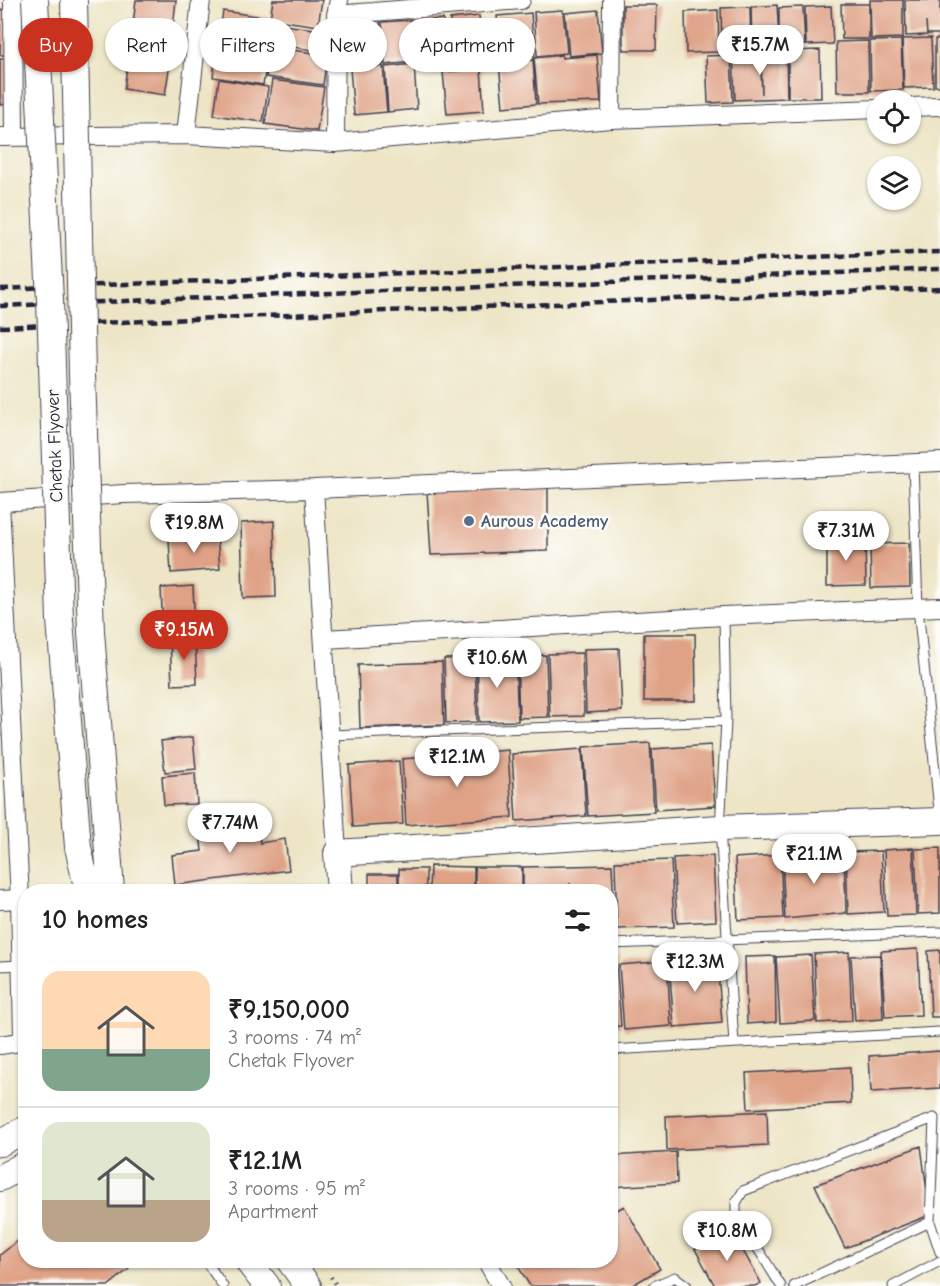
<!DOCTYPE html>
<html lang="en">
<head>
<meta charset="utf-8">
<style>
  :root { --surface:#fff; --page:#f6f6f6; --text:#202124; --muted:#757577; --line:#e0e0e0; --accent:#c8321e }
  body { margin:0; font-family:"Comic Neue",sans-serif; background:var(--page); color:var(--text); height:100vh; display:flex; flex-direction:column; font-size:22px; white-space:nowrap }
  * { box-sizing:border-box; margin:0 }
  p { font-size:20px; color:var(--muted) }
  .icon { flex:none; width:33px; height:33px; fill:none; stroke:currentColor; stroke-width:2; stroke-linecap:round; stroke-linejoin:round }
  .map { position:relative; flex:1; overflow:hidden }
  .details { position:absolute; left:18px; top:884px; width:600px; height:384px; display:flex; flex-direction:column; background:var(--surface); border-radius:24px; box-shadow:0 2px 4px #0004 }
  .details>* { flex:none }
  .banner { position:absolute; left:18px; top:18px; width:600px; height:54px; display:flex; gap:12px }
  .controls { position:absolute; left:867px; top:90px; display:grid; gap:12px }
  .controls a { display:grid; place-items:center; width:54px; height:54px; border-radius:50%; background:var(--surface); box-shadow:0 2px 4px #0004; font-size:30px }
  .price { position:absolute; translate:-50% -51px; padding:0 14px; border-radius:21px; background:#fff; color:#222; font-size:20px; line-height:39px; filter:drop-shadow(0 2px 3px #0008) }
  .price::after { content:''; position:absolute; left:50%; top:36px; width:18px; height:14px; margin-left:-9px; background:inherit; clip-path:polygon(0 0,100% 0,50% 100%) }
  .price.active { background:var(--accent); color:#fff }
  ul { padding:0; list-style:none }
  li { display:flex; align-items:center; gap:18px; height:150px; padding:0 24px }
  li+li { border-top:2px solid var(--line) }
  li span { display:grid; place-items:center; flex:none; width:168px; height:120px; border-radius:18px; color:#555 }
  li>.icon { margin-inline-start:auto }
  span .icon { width:72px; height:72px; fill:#fffc; stroke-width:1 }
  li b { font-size:26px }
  h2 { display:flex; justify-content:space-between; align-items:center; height:72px; padding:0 24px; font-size:26px }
  .tag { padding:0 21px; border-radius:27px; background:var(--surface); box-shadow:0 2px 4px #0004; font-size:21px; line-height:54px }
  .tag.active { background:var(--accent); color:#fff }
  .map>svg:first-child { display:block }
</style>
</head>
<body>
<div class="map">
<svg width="940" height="1286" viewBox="0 0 940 1286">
  <rect width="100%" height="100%" fill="#fdfcf7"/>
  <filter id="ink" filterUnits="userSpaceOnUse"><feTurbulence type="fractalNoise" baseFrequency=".0167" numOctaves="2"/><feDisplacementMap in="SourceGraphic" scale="12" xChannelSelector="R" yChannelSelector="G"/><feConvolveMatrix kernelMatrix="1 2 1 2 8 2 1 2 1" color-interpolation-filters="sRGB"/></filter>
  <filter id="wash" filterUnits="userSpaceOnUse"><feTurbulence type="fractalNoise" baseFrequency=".008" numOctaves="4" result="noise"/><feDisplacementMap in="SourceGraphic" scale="24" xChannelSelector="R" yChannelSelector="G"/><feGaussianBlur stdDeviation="1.35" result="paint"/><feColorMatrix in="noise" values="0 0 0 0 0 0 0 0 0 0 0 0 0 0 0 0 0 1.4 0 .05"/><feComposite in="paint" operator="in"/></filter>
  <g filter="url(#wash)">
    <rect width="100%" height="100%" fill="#ede5c6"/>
    <g id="blocks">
      <path fill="#dfa287" d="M136 0H176L172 37 132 32Z
        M273 0H322L318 26 270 19Z
        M870 0H903V38L871 39Z
        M905 0H940V34H927L926 22 927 35 906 36Z
        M841 4H869V39H842Z
        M623 5H657L656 50H623Z
        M777 5 779 41V8L803 7 805 45 752 49 751 7Z
        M831 6 833 44 806 45 805 7Z
        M750 7 751 48 722 49 721 8Z
        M0 10H6L8 55H0Z
        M563 10 567 53 537 56 534 12Z
        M598 10 602 53 569 56 565 13Z
        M718 10 719 52 686 53 685 12Z
        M223 11 270 18 266 46 219 39Z
        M531 13 534 56 501 59 497 16Z
        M479 16 483 61 454 64 450 19Z
        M443 19 446 62 417 64 413 21Z
        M411 20 414 62 385 65 382 22Z
        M380 21 383 64 350 67 346 24Z
        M283 25 321 30 318 51 280 45Z
        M931 38 933 87 904 88 902 39Z
        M935 39H940V86H935Z
        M901 40 903 90 871 91 870 41Z
        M218 41 269 49 263 85 213 77Z
        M868 41 869 92H837L836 42Z
        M130 46 172 51 165 95 124 89Z
        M271 47 327 55 323 85 266 77Z
        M820 50 821 98H788V51Z
        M786 51 787 98 735 100 733 54 760 53 762 94 761 52Z
        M562 55V58L597 55 601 102 538 104 534 58Z
        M731 55 733 102 708 103 706 56Z
        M0 59H9L11 104 0 105Z
        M533 60 536 104 503 107 499 63Z
        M414 64 417 109 388 112 385 67Z
        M383 66 387 112 354 115 350 69Z
        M481 69 484 111 447 114 443 72Z
        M219 79 268 87 263 122 214 115Z
        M272 80 324 87 317 131 265 124Z
        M548 487V551L431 555 427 491Z
        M274 521 276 597 243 598 241 523Z
        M217 535 220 569 171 573 169 540Z
        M827 538H865L866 585 827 586Z
        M909 543 910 587 871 588 870 544Z
        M193 586 195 631 163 633 161 588Z
        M644 634H695L696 701H644Z
        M195 637 197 684 172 685 170 638Z
        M619 648 622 711 586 713 584 649Z
        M582 653 584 716 550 717 548 654Z
        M546 655 548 717 519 718 517 656Z
        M515 656 518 721 479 722 477 658Z
        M475 658 477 722 446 723 444 659Z
        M442 662 444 725 360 728 358 665Z
        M193 737 196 769 165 772 161 741Z
        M650 743 654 812 588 816 583 747Z
        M711 745 715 806 656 810 652 749Z
        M582 749 586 816 516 821 512 754Z
        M508 750 512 817 406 825 402 759Z
        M399 761 403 824 353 827 349 765Z
        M195 773 197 804 164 805 162 776Z
        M257 817 260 843 285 839 289 870 175 885 172 855 202 851 199 825Z
        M913 848 916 915 887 916 884 850Z
        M940 848V913L918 914 915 849Z
        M881 851 884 912 848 914 846 852Z
        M844 853 846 913 785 919 782 856Z
        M780 855 783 918 738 920 735 858Z
        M713 856 716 921 677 923 673 858Z
        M671 860 674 927 617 929 615 862Z
        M612 865 615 931H610V891H570V883L569 891H523V867Z
        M430 866 474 867V891H429Z
        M475 867H522V891H475Z
        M399 869H426V891H399Z
        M369 874H398V891H369Z
        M918 949 921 1015 885 1017 881 951Z
        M940 950V1017H931L928 951Z
        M849 952 852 1021 817 1023 814 954Z
        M811 955 815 1021 780 1023 776 957Z
        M880 955 883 1019 855 1021 851 956Z
        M775 956 776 1022 747 1024 745 957Z
        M717 959 722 1023 674 1027 669 963Z
        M616 960 621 1026 610 1027V961Z
        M667 961 671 1026 624 1030 619 965Z
        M940 1051V1088L871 1092 869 1056Z
        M850 1067 851 1103 748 1109 746 1073Z
        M767 1111 768 1145 667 1150 666 1116Z
        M921 1146 930 1215 845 1248 815 1185Z
        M676 1152 677 1183 610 1187V1156Z
        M624 1206 660 1269 631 1286H530L519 1268 532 1260H610V1214Z
        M731 1229 761 1283 755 1286H715L695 1249Z
        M26 1234V1260H122L129 1269 108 1286H0V1255Z"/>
    </g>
  </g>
  <g filter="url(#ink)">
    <use href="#blocks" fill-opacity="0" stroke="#403f50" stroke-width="1.5"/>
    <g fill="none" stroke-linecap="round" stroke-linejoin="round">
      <g stroke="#403f50" stroke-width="11">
        <path id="lane" d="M913 464 918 608 940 819
          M724 616 726 721 720 828 734 1043
          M329 735 726 721
          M610 944 940 932
          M0 966 22 965
          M610 1050 940 1032
          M205 1260 223 1286
          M654 1286 675 1277 687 1286
          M781 1286 736 1213V1203L743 1191 934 1118 930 1222 940 1252
          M794 1286 930 1222
          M893 1286 940 1261"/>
      </g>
      <g stroke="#403f50" stroke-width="20">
        <path id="street" d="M13 0 14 137
          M336 15 521 0
          M910 107 940 106
          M611 119 612 0
          M186 135 201 0
          M0 137 186 135 335 143 611 119 878 109
          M335 143 336 15 339 0
          M314 489 337 853
          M0 502 124 494 314 489 940 462
          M324 639 724 616 940 607
          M0 900 20 899
          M0 1045 20 1042 23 1036 20 899 0 502
          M486 1260 501 1286"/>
      </g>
      <g stroke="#403f50" stroke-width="28">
        <path id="secondary" d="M78 847 88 891
          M109 864 111 891
          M340 891 337 853 720 828 940 821
          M0 1143 26 1129
          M0 1178 26 1164
          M247 1260 267 1286
          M289 1260 308 1286"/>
      </g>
      <path stroke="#403f50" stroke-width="4" stroke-dasharray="1.5 4.5" stroke-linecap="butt" d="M331 1277 337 1286"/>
      <use href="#lane" stroke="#fff" stroke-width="9"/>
      <use href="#street" stroke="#fff" stroke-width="18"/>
      <use href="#secondary" stroke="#fff" stroke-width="26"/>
      <path stroke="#22223b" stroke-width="4.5" stroke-dasharray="9 4.5" stroke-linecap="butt" d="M0 289 940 252
        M0 306 940 269
        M0 327 940 288"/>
      <g stroke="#403f50" stroke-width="28" stroke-linecap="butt">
        <path id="secondary-bridge" d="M35 0 50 300 60 620 78 847
          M74 0 82 375 91 632 109 864"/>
      </g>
      <use href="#secondary-bridge" stroke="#fff" stroke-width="26"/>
    </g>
  </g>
  <circle fill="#5c6f8a" stroke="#fdfcf7" stroke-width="2" cx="469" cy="521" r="6"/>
  <g text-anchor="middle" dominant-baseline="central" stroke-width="5" stroke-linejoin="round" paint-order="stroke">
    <g font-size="18" fill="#22223b" stroke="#fdfcf7">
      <text transform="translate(55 446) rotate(-92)">Chetak Flyover</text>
    </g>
    <g font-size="18" font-weight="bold" fill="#4e5e75" stroke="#fdfcf7" text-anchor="start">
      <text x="481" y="521">Aurous Academy</text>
    </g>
  </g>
</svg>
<div class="controls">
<a><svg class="icon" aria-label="locate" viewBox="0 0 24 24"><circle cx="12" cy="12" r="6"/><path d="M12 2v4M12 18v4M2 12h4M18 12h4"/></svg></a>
<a><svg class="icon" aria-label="layers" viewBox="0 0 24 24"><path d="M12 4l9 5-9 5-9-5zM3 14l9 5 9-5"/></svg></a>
</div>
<b class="price" style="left:760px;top:76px">₹15.7M</b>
<b class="price" style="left:194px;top:554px">₹19.8M</b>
<b class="price" style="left:846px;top:562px">₹7.31M</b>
<b class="price active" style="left:184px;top:661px">₹9.15M</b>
<b class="price" style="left:497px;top:689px">₹10.6M</b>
<b class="price" style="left:457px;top:788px">₹12.1M</b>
<b class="price" style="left:230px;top:854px">₹7.74M</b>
<b class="price" style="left:814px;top:885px">₹21.1M</b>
<b class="price" style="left:695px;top:993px">₹12.3M</b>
<b class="price" style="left:727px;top:1262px">₹10.8M</b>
<div class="banner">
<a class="tag active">Buy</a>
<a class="tag">Rent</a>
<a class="tag">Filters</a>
<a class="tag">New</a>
<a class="tag">Apartment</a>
</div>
<section class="details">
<h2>10 homes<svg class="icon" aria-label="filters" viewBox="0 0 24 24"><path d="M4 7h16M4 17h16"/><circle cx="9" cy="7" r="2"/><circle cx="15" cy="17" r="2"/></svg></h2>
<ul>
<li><span style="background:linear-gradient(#ffd9b3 65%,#7fa58c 0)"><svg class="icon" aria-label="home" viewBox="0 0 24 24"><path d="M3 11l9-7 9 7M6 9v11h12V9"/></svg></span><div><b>₹9,150,000</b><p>3 rooms · 74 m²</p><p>Chetak Flyover</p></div></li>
<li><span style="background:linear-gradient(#dfe7d0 65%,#b9a48a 0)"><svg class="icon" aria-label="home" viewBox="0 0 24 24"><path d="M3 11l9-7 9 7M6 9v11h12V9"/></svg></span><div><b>₹12.1M</b><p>3 rooms · 95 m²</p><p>Apartment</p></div></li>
</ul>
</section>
</div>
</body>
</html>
